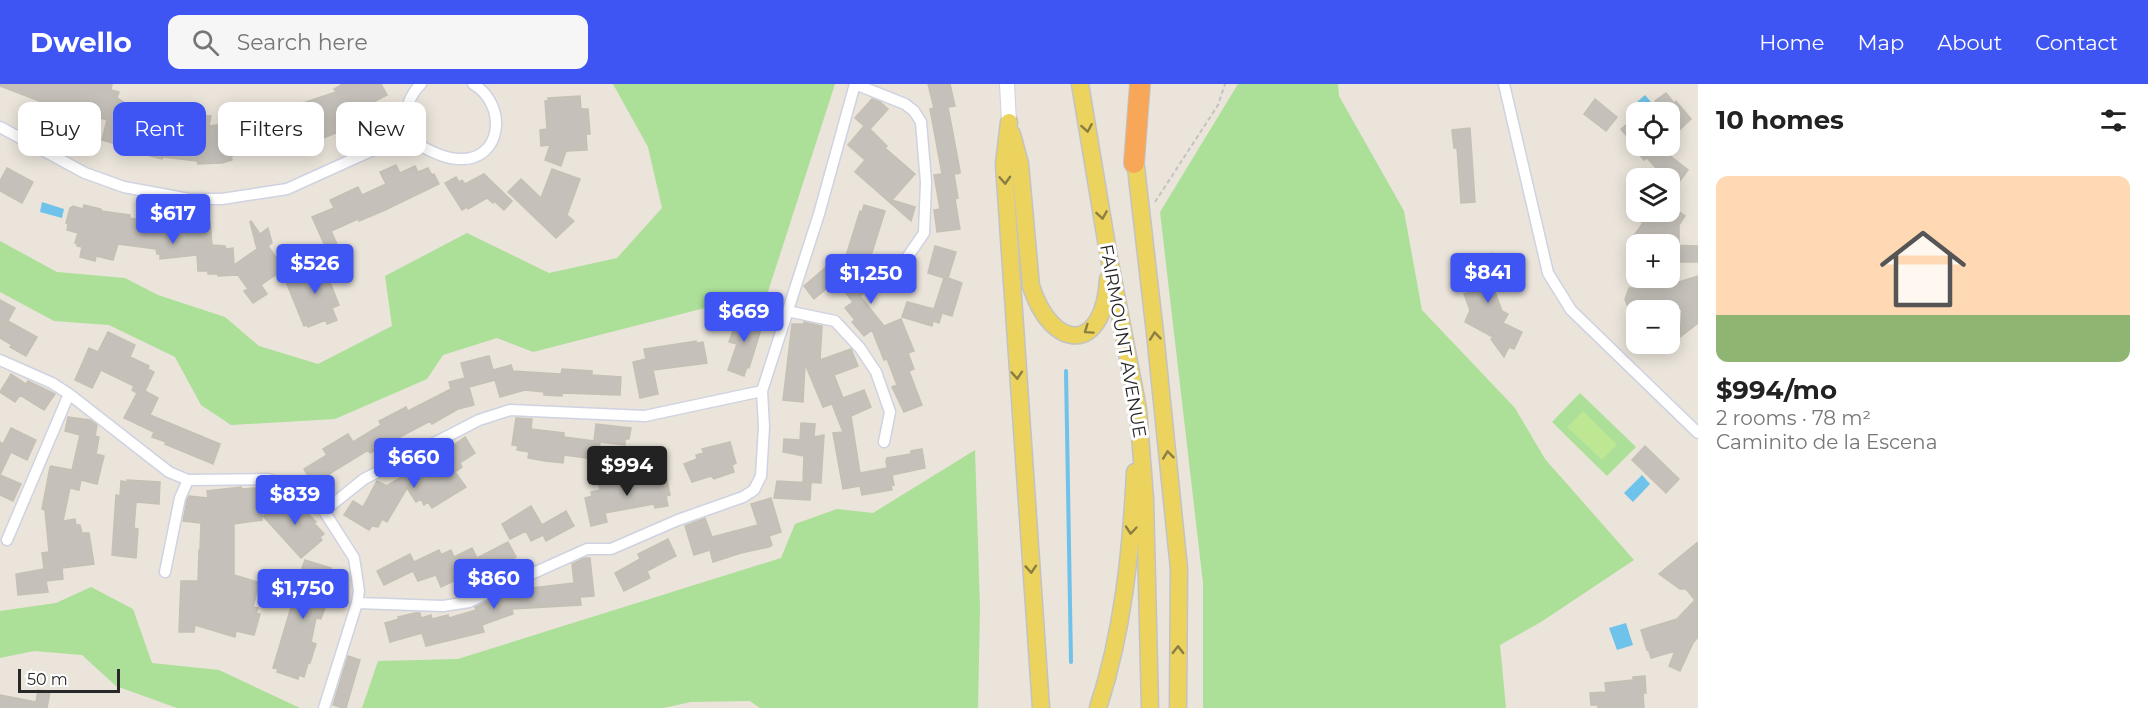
<!DOCTYPE html>
<html lang="en">
<head>
<meta charset="utf-8">
<style>
  :root { --surface:#fff; --page:#f6f6f6; --text:#222; --muted:#767676; --line:#e0e0e0; --accent:#3e55f3 }
  body { margin:0; font-family:Montserrat,sans-serif; background:var(--page); color:var(--text); height:100vh; display:flex; flex-direction:column; font-size:22px; white-space:nowrap }
  * { box-sizing:border-box; margin:0 }
  p { font-size:20px; color:var(--muted) }
  .icon { flex:none; width:33px; height:33px; fill:none; stroke:currentColor; stroke-width:2; stroke-linecap:round; stroke-linejoin:round }
  .map { position:relative; flex:1; overflow:hidden }
  .panel { display:flex; flex-direction:column; background:var(--surface); width:450px }
  .panel>* { flex:none }
  .top-card { position:absolute; left:18px; top:18px; width:570px; height:54px; display:flex; gap:12px }
  .fabs { position:absolute; left:1626px; top:18px; display:grid; gap:12px }
  .fabs a { display:grid; place-items:center; width:54px; height:54px; border-radius:12px; background:var(--surface); box-shadow:0 3px 15px #0003; font-size:30px }
  .scale { position:absolute; left:18px; bottom:15px; width:102px; box-sizing:border-box; padding-left:6px; border:3px solid #282828; border-top:0; font-size:16px; line-height:21px; white-space:nowrap; color:#282828; -webkit-text-stroke:4px #fff; paint-order:stroke }
  .price { position:absolute; translate:-50% -51px; padding:0 14px; border-radius:6px; background:var(--accent); color:#fff; font-size:20px; line-height:39px; filter:drop-shadow(0 2px 3px #0008) }
  .price::after { content:''; position:absolute; left:50%; top:36px; width:18px; height:14px; margin-left:-9px; background:inherit; clip-path:polygon(0 0,100% 0,50% 100%) }
  .price.current { background:#222; color:#fff }
  ul { padding:0; list-style:none }
  li { display:grid; align-content:center; gap:12px; height:318px; padding:0 18px }
  li+li { border-top:2px solid var(--line) }
  li span { display:grid; place-items:center; height:186px; border-radius:12px; color:#555 }
  li>.icon { margin-inline-start:auto }
  span .icon { width:108px; height:108px; fill:#fffc; stroke-width:1 }
  li b { font-size:26px }
  h2 { display:flex; justify-content:space-between; align-items:center; height:72px; padding:0 18px; font-size:26px }
  .tag { padding:0 21px; border-radius:12px; background:var(--surface); box-shadow:0 3px 15px #0003; font-size:21px; line-height:54px }
  .tag.current { background:var(--accent); color:#fff }
  header { display:flex; align-items:center; gap:36px; box-sizing:border-box; height:84px; padding:0 30px; background:var(--accent); color:#fff }
  header strong { font-size:28px }
  nav { display:flex; gap:33px; margin-inline-start:auto; font-size:21px }
  .search { width:420px; height:54px; background:var(--page); display:flex; align-items:center; gap:15px; box-sizing:border-box; padding:0 21px; border-radius:12px; color:var(--muted); font-size:22px }
  main { display:flex; flex:1; min-height:0 }
  .map>svg:first-child { display:block }
</style>
</head>
<body>
<header>
<strong>Dwello</strong>
<div class="search"><svg class="icon" aria-label="search" viewBox="0 0 24 24"><circle cx="10" cy="10" r="6"/><path d="M15 15l6 6"/></svg>Search here</div>
<nav><a>Home</a><a>Map</a><a>About</a><a>Contact</a></nav>
</header>
<main>
<div class="map">
<svg width="1698" height="624" viewBox="0 0 1698 624">
  <rect width="100%" height="100%" fill="#eae4da"/>
  <path fill="#acdf98" d="M613 0H835L765 217 736 216 533 268 497 254 443 271 427 295 335 335 231 341 201 321 175 273 109 241 54 237 0 208V157L57 188 125 194 158 211 225 233 259 262 318 280 392 242 385 192 467 149 549 189 617 174 662 124 648 63Z
    M1238 0H1338L1339 12 1404 127 1422 226 1515 324 1545 375 1634 476 1541 538 1500 561 1506 624H1203V499L1160 128Z
    M1580 309 1636 363 1607 392 1552 338Z
    M975 366 980 524 978 624H760L750 617 691 618 663 624H362L378 577 458 575 781 474 795 440 837 425 873 429Z
    M91 503 133 525 152 579 219 586 300 624H177L116 602 82 571 34 567 0 574V527L56 519Z"/>
  <path fill="#bee794" d="M1583 327 1617 361 1602 376 1567 343Z"/>
  <path fill="#6fc2ea" d="M1645 11 1651 18 1636 31 1630 24Z
    M42 118 64 125 62 134 40 128Z
    M1642 391 1650 400 1633 418 1624 409Z
    M1626 539 1633 561 1617 566 1609 544Z"/>
  <g fill="none" stroke-linecap="round" stroke-linejoin="round">
    <path stroke="#6fc2ea" stroke-width="4" d="M1066 287 1071 578"/>
  </g>
  <path fill="#c5c1ba" stroke="#c5c0b4" stroke-width="1.5" d="M0 0H112L111 6 119 8 117 14 140 29 141 26 153 28 150 38 173 43 174 34 200 36V31L211 32 209 42 240 38V35L251 33 254 47 302 35 297 21 336 8 334 5 343 0H381L387 11 345 33 350 43 321 55 322 57 265 70 264 68 231 72 232 76 222 79 198 80 197 77 163 73 162 75 150 72 152 58 141 55 142 53 119 48 116 60 102 56 107 36 74 25 73 30 0 2Z
    M928 0H950L955 22 948 23 960 87V89L954 90 958 114 955 115 960 145 937 148 934 126 940 125 934 91 942 90 930 25 934 24Z
    M1666 9 1674 19 1676 17 1691 35 1670 55V28H1647L1657 20 1655 17Z
    M580 12 581 25H588L590 50H586L587 66 566 67 561 82 545 76 550 61 541 62 540 46 547 45 545 17H548V14Z
    M872 15 880 18 888 25 870 45 887 62 885 64 915 90 892 116 915 123 911 137 855 88 865 76 848 61 864 42 855 34Z
    M1595 15 1617 33 1606 47 1584 30Z
    M1636 33V62H1661L1659 63 1688 86 1677 101 1657 85 1647 74 1644 76 1632 62H1635L1621 45Z
    M1470 44 1475 118 1461 119 1457 64H1454L1452 46Z
    M396 81 400 89 415 82 418 88 428 84 432 91 434 90 439 100 383 127 359 137 358 135 331 147 337 160 326 164 312 133 334 124 330 116 358 103 362 111 386 100 380 88Z
    M7 84 33 98 22 119 0 107V97Z
    M552 85 580 95 567 131 574 137 556 154 508 108 521 95 541 114Z
    M484 90 512 117 504 126 494 117 493 119 487 114 468 125 467 123 462 126 445 99 456 93 459 98 462 96 465 100Z
    M84 121 101 125V127L130 131V134L150 138V143L175 140V137L190 136V140L210 138 212 161 225 162 226 165 233 164 234 181 257 165 250 138 251 137 260 150 268 144 272 159 268 162 284 185 261 201 267 210 253 219 244 207 248 205 238 191 218 192V190H208V187H198L197 171 160 175V170H157L156 165 118 160 113 176 96 172 95 177 80 173 82 163 77 162V159H75L78 149 67 146 68 140 66 139 70 124 73 122 83 125Z
    M864 121 885 127 864 194 872 203 860 212 884 242 901 235 914 267 908 269 914 285 909 287 922 321 904 328 892 303 897 301 887 275 884 276 872 246 864 252 852 238 855 236 845 224 853 218 836 197 814 215 804 202 826 183 830 188 845 175 860 127 862 128Z
    M1670 121 1685 132 1679 141V160H1628L1643 139 1640 137 1647 128H1653L1661 133 1665 128H1670Z
    M1670 161 1698 162V178H1676V175H1670Z
    M935 162 956 168 948 194 962 199 952 232 942 229 939 239 933 237 932 242 902 233 907 218 934 225 944 194 928 189Z
    M1492 169 1499 194 1491 197 1502 227 1508 230 1503 239 1522 248 1514 265 1509 263 1504 273 1491 255 1493 253 1465 238 1470 226 1464 210 1467 209 1463 198 1466 194 1465 191 1472 177Z
    M337 181 347 184 343 198 328 193 339 221 332 224 337 236 327 240 326 236 308 243 307 241 304 242 283 190 297 183 303 196Z
    M1698 192V239L1680 253 1682 225 1629 226 1625 215 1629 204H1634L1635 200 1669 201Z
    M0 216 15 224 3 246 8 237 37 253 26 272 10 263 12 261 0 254Z
    M739 230 763 239 749 284 747 283 744 292 728 286 737 260 729 258Z
    M804 238 822 242 820 276 851 265 858 282 834 291 843 314 864 306 871 323 851 332 860 389 887 384 886 377 887 374 911 370V367L922 365 925 384 892 391 894 401 891 402 892 406 862 411 860 402 843 405 833 349 843 348 832 320 823 323 805 280 803 318 783 316 792 240H804Z
    M108 248 135 261 130 273 149 282 148 285 154 288 145 307 158 314 150 331 220 360 213 380 165 360 166 358 152 353 154 348 124 334 137 309 132 306 134 302 101 286 92 304 75 296 89 264 98 268Z
    M696 257V259L703 258 707 279 653 286 658 310 640 314 633 278 646 275 644 265Z
    M489 272 493 286 511 281 513 287 561 290 562 285 592 287V291L621 293 620 311 562 309V312L544 311V308L525 306 500 313 495 296 469 303 474 321 458 325 432 340 430 337 370 369 368 366 313 400 304 385 327 371 323 365 348 350 353 358 381 341 379 337 406 323 408 327 451 305 449 298 465 294 461 279Z
    M11 290 26 300 28 297 55 310 44 326 20 311 15 318 0 308Z
    M68 333 90 336 97 341 95 352 99 353 96 370 104 372 97 400 81 396 79 406 70 404 63 437 75 435 76 441H80L82 449H89L94 480 62 484 63 495 46 497 48 508 18 511 16 490 44 485 42 469 49 468 45 426 42 425 50 383 51 382 72 386 80 351 65 347Z
    M516 334 532 335 531 345 564 349V353L594 357 596 340 631 344 629 355H625V361L600 358 599 369 594 368V375L564 371 563 379 545 377 528 374 529 368 517 366 518 362 512 361Z
    M801 339 815 340 814 353 824 351 821 399 803 398 804 372 783 368 784 355 800 356Z
    M11 344 36 356 27 376 11 368 0 391 21 400 13 417 0 411V358L3 360Z
    M465 353 475 369 460 379 462 383 455 388 466 403 432 424 428 418 424 421 421 415 416 418 407 404 387 438 382 435 378 443 372 442 369 446 344 431 353 417 363 423 377 397 387 402 419 382 417 386 421 394 446 378 441 370Z
    M730 358 736 379 732 381 734 388 714 395 711 392 692 398 684 380 697 375 696 371 704 369 702 365Z
    M1645 362 1679 395 1666 409 1632 376Z
    M666 391 670 411 666 412 668 422 655 424 654 420 605 429 607 438 591 442 585 414 592 412 591 408 600 406 599 400 634 394V397Z
    M127 396 160 398 159 420 136 418 134 444 138 445 136 474 112 471 116 411 120 412 121 397 127 398Z
    M777 397 811 399 810 416 774 414Z
    M241 403 242 405 256 404 257 409H260L262 436 234 440V491L258 498 256 502 258 503 253 523 258 524 256 529 260 530 254 551 236 547 235 553 195 541 194 548H179L181 497H198L199 466H200L201 439 183 437 187 416 189 412 208 414 207 407Z
    M292 412 316 438 314 439 324 450 320 453 322 456 301 474 263 432 285 413 288 416Z
    M771 414 781 448 769 452 772 461 769 463 741 469 713 478 710 466 694 471 685 442 705 434 712 453 758 441 751 420Z
    M531 422 542 441 566 427 574 442 546 457 543 451 531 457 526 447 510 455 502 440Z
    M668 455 676 472 647 487 650 494 624 507 615 489 640 475 638 470Z
    M508 458 516 473 486 489 483 488 479 482 453 495 454 497 441 503 436 491 418 497 413 487 384 501 377 487 410 470 414 478 439 466 441 470H443L451 466 454 473 472 464 477 474Z
    M1698 458V553L1693 559 1680 587 1669 582 1675 567 1651 574 1649 567 1647 566 1641 546 1677 535 1695 516 1686 505H1680L1659 490Z
    M584 474H590L594 512 580 513 581 521 512 525 513 530 482 541 484 548 426 562 422 549 390 558 385 539 399 535 398 533 415 529H420L421 534 431 531 432 535 448 531 449 534 476 526 475 523 490 517 516 510 515 506 574 499 572 480Z
    M305 476 331 484 327 501 332 503 321 535 316 534 311 558 316 560 310 579H308L304 593 299 591 298 595 277 588 278 585 273 584 294 513 292 512Z
    M348 572 360 576 346 624H343L333 621Z
    M1645 592 1646 609H1643L1644 624H1598V621H1591L1590 609 1606 608 1605 599 1633 596V593Z
    M38 606 50 608 47 624H0V611L36 618Z"/>
  <g fill="none" stroke-linecap="round" stroke-linejoin="round">
    <g stroke="#cfd2e1" stroke-width="13">
      <path id="minor" d="M421 0C406 14 405 33 402 53 420 60 438 74 458 75 503 78 508 20 473 0
        M855 0 905 20 914 27 921 38 926 98 924 149 904 178
        M1504 0 1548 189 1571 226 1698 349
        M0 43 85 89 124 103 189 115H222L287 105 402 53
        M787 227 835 237 860 264 876 288 890 328 884 358
        M0 276 52 299 69 310 169 388 188 396 268 395 295 405 324 427 354 474 359 507 357 519 443 522 469 518 587 465H611L678 436 743 413 754 406 761 392 764 343 762 307 819 130 855 0
        M324 427 364 395 479 336 510 326 645 332 762 307
        M7 456 69 310
        M165 488 180 414 188 396
        M324 624 357 519"/>
    </g>
    <g stroke="#cfd2e1" stroke-width="16">
      <path id="tertiary" d="M1007 0 1009 38"/>
    </g>
    <g stroke="#c3c3c3" stroke-width="19">
      <path id="primary" d="M1080 0 1109 174 1138 325 1145 415 1150 624
        M1009 38 1004 80 1041 624
        M1012 50 1020 80 1031 202C1052 268 1104 270 1108 195
        M1134 66 1155 249 1179 485 1178 624
        M1098 624C1123 548 1131 468 1135 388"/>
    </g>
    <g stroke="#c3c3c3" stroke-width="22">
      <path id="motorway" d="M1134 79 1140 0"/>
    </g>
    <path stroke="#c3c3c3" stroke-width="2" stroke-dasharray="4.5 3" stroke-linecap="butt" d="M1155 118 1218 21 1225 0"/>
    <use href="#minor" stroke="#fff" stroke-width="10"/>
    <use href="#tertiary" stroke="#fff" stroke-width="14"/>
    <use href="#primary" stroke="#ebd35e" stroke-width="16"/>
    <use href="#motorway" stroke="#f8a657" stroke-width="20"/>
  </g>
  <defs><path id="oneway-chevron" d="M-2-3.5L2.5 0L-2 3.5" fill="none" stroke-width="1.6" stroke-linecap="round" stroke-linejoin="round" transform="scale(1.5)"/></defs>
  <g stroke="#8a7e43">
    <use href="#oneway-chevron" transform="translate(1087 44) rotate(80)"/>
    <use href="#oneway-chevron" transform="translate(1005 96) rotate(87)"/>
    <use href="#oneway-chevron" transform="translate(1102 131) rotate(81)"/>
    <use href="#oneway-chevron" transform="translate(1088 246) rotate(145)"/>
    <use href="#oneway-chevron" transform="translate(1155 252) rotate(-96)"/>
    <use href="#oneway-chevron" transform="translate(1017 291) rotate(86)"/>
    <use href="#oneway-chevron" transform="translate(1168 371) rotate(-96)"/>
    <use href="#oneway-chevron" transform="translate(1131 446) rotate(95)"/>
    <use href="#oneway-chevron" transform="translate(1031 485) rotate(86)"/>
    <use href="#oneway-chevron" transform="translate(1178 566) rotate(-89)"/>
  </g>
  <g text-anchor="middle" dominant-baseline="central" stroke-width="6" stroke-linejoin="round" paint-order="stroke">
    <g font-size="18" fill="#282828" stroke="#fff">
      <text transform="translate(1123 257) rotate(80)">FAIRMOUNT AVENUE</text>
    </g>
  </g>
</svg>
<div class="fabs">
<a><svg class="icon" aria-label="locate" viewBox="0 0 24 24"><circle cx="12" cy="12" r="6"/><path d="M12 2v4M12 18v4M2 12h4M18 12h4"/></svg></a>
<a><svg class="icon" aria-label="layers" viewBox="0 0 24 24"><path d="M12 4l9 5-9 5-9-5zM3 14l9 5 9-5"/></svg></a>
<a>+</a>
<a>−</a>
</div>
<div class="scale">50 m</div>
<b class="price" style="left:173px;top:161px">$617</b>
<b class="price" style="left:315px;top:211px">$526</b>
<b class="price" style="left:1488px;top:220px">$841</b>
<b class="price" style="left:871px;top:221px">$1,250</b>
<b class="price" style="left:744px;top:259px">$669</b>
<b class="price" style="left:414px;top:405px">$660</b>
<b class="price current" style="left:627px;top:413px">$994</b>
<b class="price" style="left:295px;top:442px">$839</b>
<b class="price" style="left:494px;top:526px">$860</b>
<b class="price" style="left:303px;top:536px">$1,750</b>
<div class="top-card">
<a class="tag">Buy</a>
<a class="tag current">Rent</a>
<a class="tag">Filters</a>
<a class="tag">New</a>
</div>
</div>
<section class="panel">
<h2>10 homes<svg class="icon" aria-label="filters" viewBox="0 0 24 24"><path d="M4 7h16M4 17h16"/><circle cx="9" cy="7" r="2"/><circle cx="15" cy="17" r="2"/></svg></h2>
<ul>
<li><span style="background:linear-gradient(#ffd9b3 75%,#8fb573 0)"><svg class="icon" aria-label="home" viewBox="0 0 24 24"><path d="M3 11l9-7 9 7M6 9v11h12V9"/></svg></span><div><b>$994/mo</b><p>2 rooms · 78 m²</p><p>Caminito de la Escena</p></div></li>
</ul>
</section>
</main>
</body>
</html>
